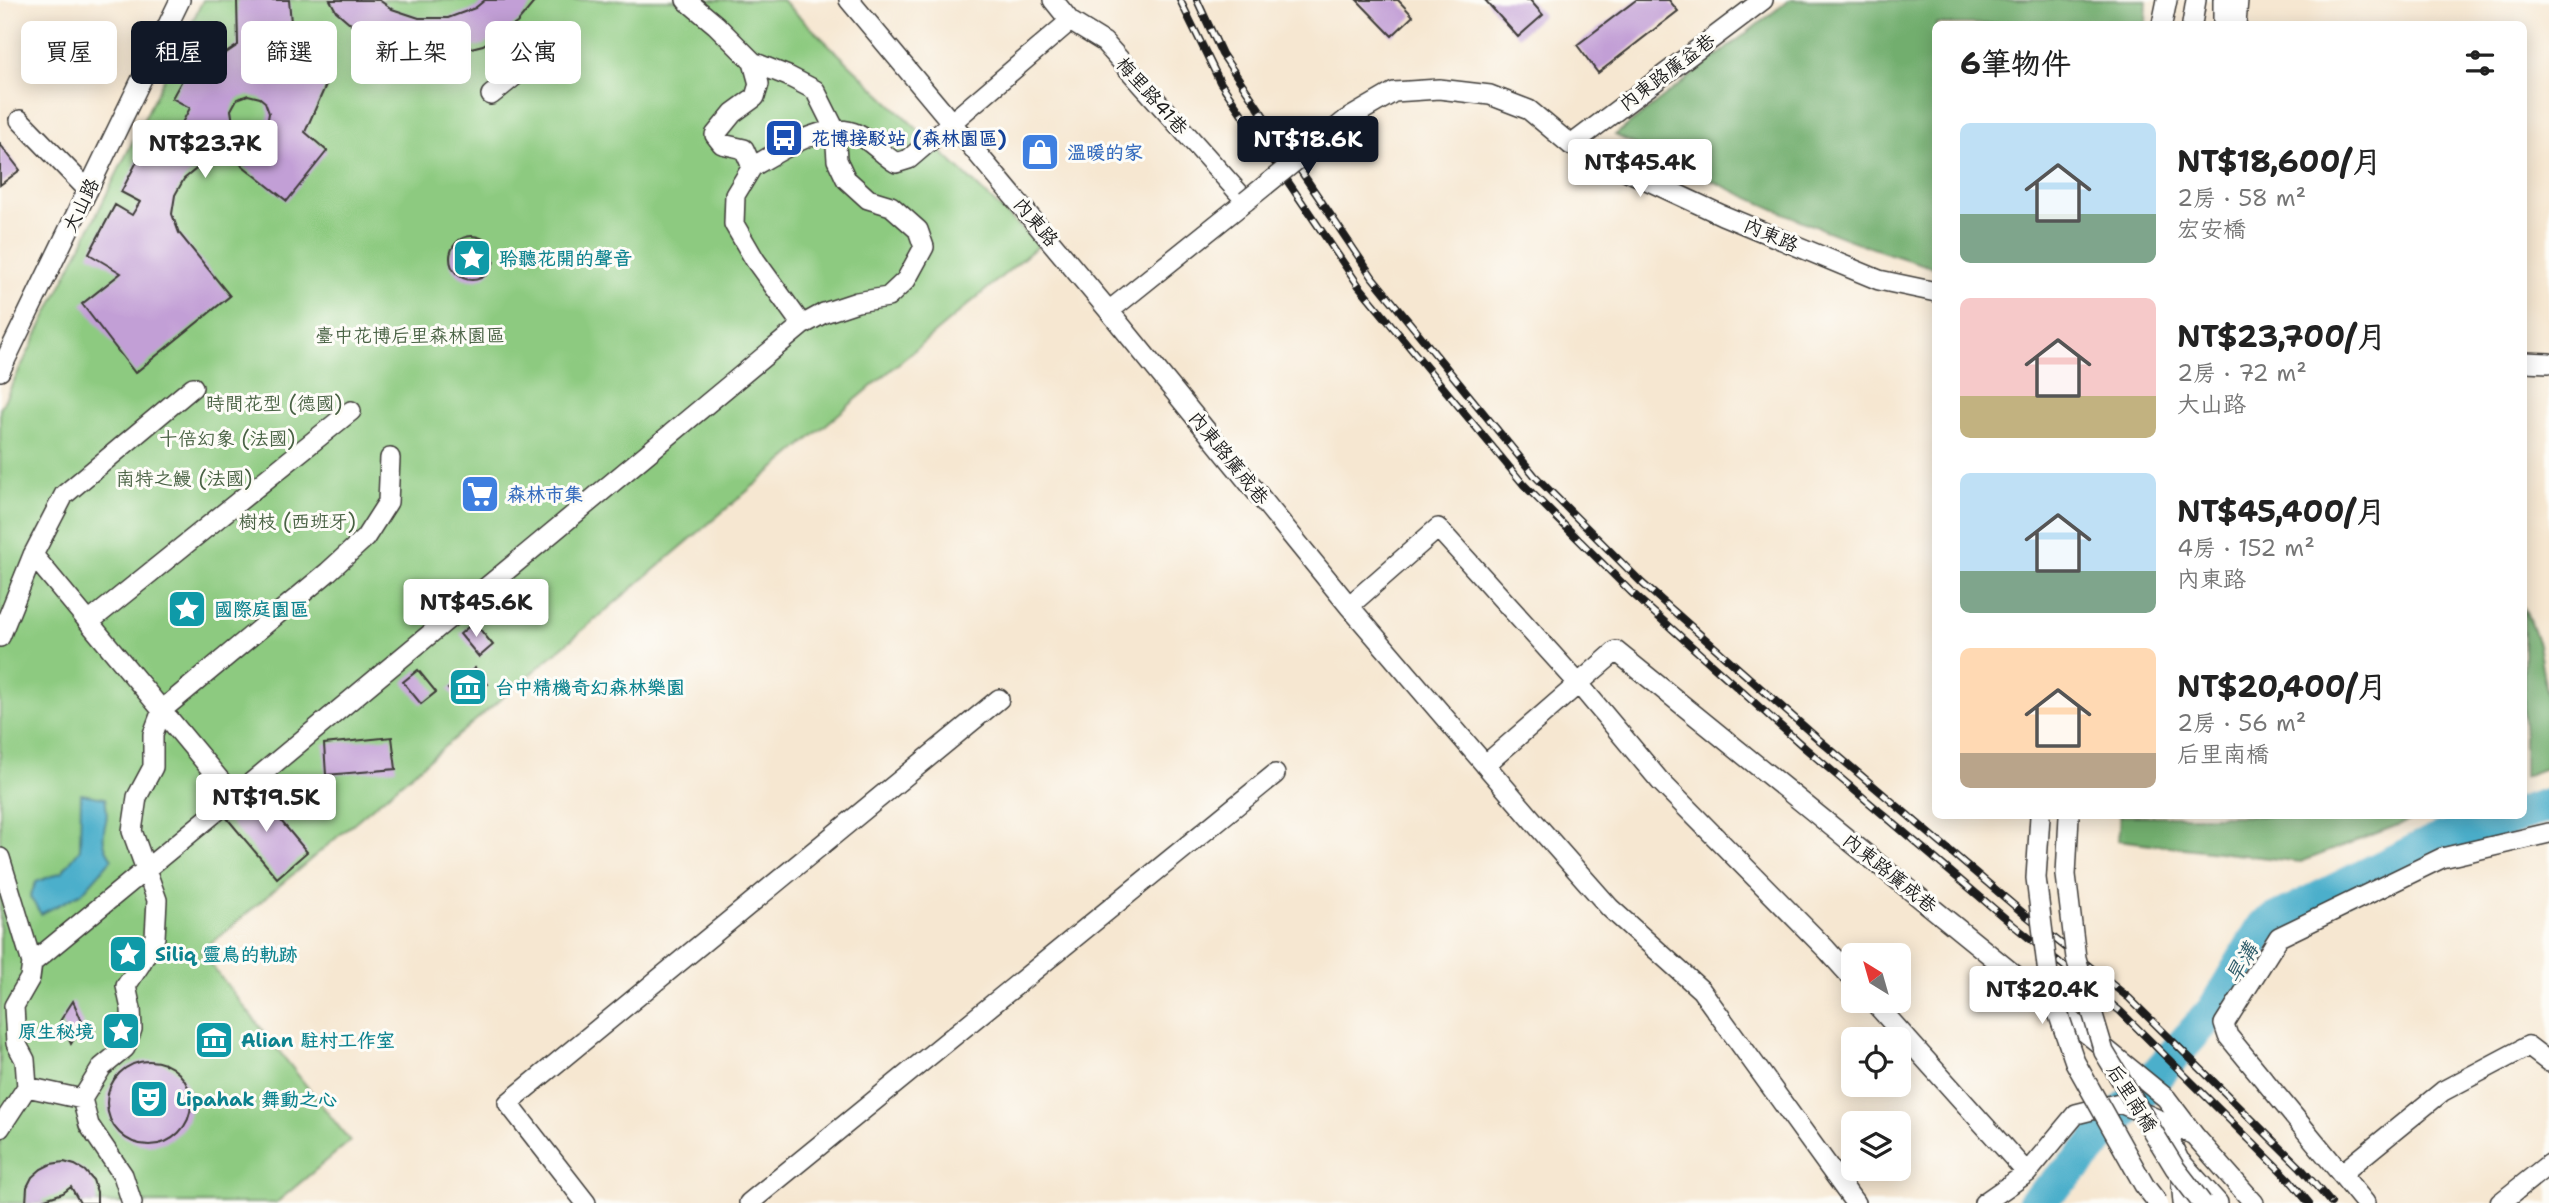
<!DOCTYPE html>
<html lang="zh-TW">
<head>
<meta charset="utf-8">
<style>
  :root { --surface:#fff; --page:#f2f2f2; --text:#222; --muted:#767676; --accent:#111827 }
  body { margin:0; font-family:"Shantell Sans","LXGW WenKai TC",sans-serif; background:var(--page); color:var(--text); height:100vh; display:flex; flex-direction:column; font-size:26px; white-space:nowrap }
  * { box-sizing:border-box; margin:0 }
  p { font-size:23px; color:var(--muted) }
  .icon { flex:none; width:38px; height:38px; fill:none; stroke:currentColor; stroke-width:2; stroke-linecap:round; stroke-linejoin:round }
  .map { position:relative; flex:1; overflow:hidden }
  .side { position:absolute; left:1932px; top:21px; width:595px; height:798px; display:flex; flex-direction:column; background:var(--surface); border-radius:10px; box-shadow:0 4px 18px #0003 }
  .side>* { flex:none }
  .hud { position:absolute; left:21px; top:21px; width:665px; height:63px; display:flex; gap:14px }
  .needle { width:46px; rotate:323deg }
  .tools { position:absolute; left:1841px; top:943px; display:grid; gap:14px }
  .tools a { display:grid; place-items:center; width:70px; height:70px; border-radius:10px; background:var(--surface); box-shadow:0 4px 18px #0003; font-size:35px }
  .price { position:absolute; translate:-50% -60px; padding:0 16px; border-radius:7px; background:#fff; color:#222; font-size:23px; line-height:46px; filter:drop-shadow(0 2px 4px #0008) }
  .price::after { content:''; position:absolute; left:50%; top:42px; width:21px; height:16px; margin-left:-10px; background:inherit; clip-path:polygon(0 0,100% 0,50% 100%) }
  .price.current { background:var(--accent); color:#fff }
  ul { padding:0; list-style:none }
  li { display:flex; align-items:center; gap:21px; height:175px; padding:0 28px }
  li span { display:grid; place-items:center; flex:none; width:196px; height:140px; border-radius:10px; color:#555 }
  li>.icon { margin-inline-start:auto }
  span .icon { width:84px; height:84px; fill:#fffc; stroke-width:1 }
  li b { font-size:30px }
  h2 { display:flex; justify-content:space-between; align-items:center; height:84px; padding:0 28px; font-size:30px }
  .pill { padding:0 24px; border-radius:10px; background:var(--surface); box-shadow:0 4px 18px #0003; font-size:24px; line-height:63px }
  .pill.current { background:var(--accent); color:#fff }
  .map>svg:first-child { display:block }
</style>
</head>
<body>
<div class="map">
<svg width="2549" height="1203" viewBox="0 0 2549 1203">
  <rect width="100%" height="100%" fill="#fdfcf7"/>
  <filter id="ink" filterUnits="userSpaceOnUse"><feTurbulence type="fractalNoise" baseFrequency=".0143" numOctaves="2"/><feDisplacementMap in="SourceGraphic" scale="14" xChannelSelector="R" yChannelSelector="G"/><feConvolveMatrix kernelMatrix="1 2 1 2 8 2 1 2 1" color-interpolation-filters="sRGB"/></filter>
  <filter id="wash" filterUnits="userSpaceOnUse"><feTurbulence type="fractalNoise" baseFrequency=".00686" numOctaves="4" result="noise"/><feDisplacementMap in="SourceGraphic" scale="28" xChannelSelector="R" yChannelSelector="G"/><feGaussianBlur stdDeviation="1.57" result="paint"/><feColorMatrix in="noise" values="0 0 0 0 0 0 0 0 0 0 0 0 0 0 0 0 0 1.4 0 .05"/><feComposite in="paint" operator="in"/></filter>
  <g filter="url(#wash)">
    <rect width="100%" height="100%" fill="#f6e7d1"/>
    <path fill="#8dca80" stroke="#54734e" stroke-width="2" d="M203 0H782L1039 245 201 952 350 1141 276 1203H0V409Z"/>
    <path fill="#72ae6e" stroke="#476545" stroke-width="2" d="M1789 0H2147L2146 24H1936L1935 268C1823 236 1720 185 1615 135Z
      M2524 607 2538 644 2549 708V767L2524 776Z
      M2120 816H2422L2301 862 2118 840Z"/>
    <path fill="#4cafcb" stroke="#346674" stroke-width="2" d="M81 794 105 798C106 805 108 814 106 821 102 837 102 845 112 859L82 893 41 914 30 897 36 882 62 872 80 849Z"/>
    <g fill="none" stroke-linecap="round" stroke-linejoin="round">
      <path stroke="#4cafcb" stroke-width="35" d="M2524 813 2549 805
        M2035 1203 2079 1162 2214 1010 2264 926 2430 844 2516 816"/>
    </g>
    <g id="blocks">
      <path fill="#c29fd6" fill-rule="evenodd" d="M237 0H289L295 67 329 78 305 132 327 151 287 201 239 163 220 160 201 165 184 179 175 195 172 214 179 233 230 296 135 373 82 304 121 273 89 254 115 205 132 215 140 202 121 192 143 150 162 160 190 108 172 98 201 46 220 57 238 45ZM248 95 260 98 265 102 269 113 268 119 261 129 249 132 242 131 233 123 231 110 237 99Z
        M330 0H379L392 9 419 18H448L475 8 485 0H536L517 23 483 45 443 55 403 53 366 37 336 11Z
        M1357 0H1398L1413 16 1392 36Z
        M1485 0H1530L1543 15 1518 37Z
        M1636 0H1669L1678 11 1598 73 1577 45Z
        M0 144 20 170 0 185Z
        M450 258a22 22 0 1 1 44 0a22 22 0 1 1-44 0Z
        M474 622 493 645 479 657 460 634Z
        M475 668 488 684 461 705 448 689Z
        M418 670 436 692 421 704 403 682Z
        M392 737 396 769 326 775 324 744Z
        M256 791 307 852 277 878 226 817Z
        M73 1001 83 1024 71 1044 60 1021Z
        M107 1103a42 42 0 1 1 84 0a42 42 0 1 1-84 0Z
        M64 1162 75 1165 85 1171 93 1180 97 1192V1203H80L71 1187 63 1193 42 1200 45 1203H26L27 1187 32 1177 41 1169 51 1164Z"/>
    </g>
  </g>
  <g filter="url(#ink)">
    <use href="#blocks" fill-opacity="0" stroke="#3d3a37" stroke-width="2"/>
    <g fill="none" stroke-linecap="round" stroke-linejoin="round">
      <g stroke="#3d3a37" stroke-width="22">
        <path id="minor" d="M849 0 1109 311 1246 201 1104 42 1070 21 1053 0
          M2162 24 2167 0
          M2192 24 2196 0
          M2223 24V0
          M2236 24 2238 0
          M753 62 759 84 755 97 733 113 715 135 722 144 744 149 752 167 735 195 734 224 755 260 802 325
          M491 95 548 49
          M20 120 88 190
          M1346 120 1394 92 1439 89 1490 95 1529 110 1571 145 1722 215 1879 280 1936 292
          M1571 145 1763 0
          M752 167C779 152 826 119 857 134 870 140 883 155 896 163L909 159 1070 21
          M1109 311 1349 606 1541 830 1610 908 1701 990 1855 1203
          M2524 362 2549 363
          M0 371 180 0
          M33 555 234 797
          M1349 606 1438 528 1578 683 1660 781 1826 949 1853 979
          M89 622 351 411
          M0 637 33 555 64 495 193 387
          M1485 765 1616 651 2166 1098 2194 1135
          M0 858 32 963 30 978 14 1006 16 1043 25 1060 27 1087 0 1128
          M32 963 234 797 802 325 824 313 857 302 888 297 906 280 924 247 918 230 891 206 868 199 846 179 837 160 835 130 815 90 788 76 753 62 716 25 686 0
          M1873 1001 2027 1173
          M27 1087 82 1099
          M2160 1120 2179 1160 2218 1203
          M2180 1168 2183 1203
          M2341 1174 2443 1091 2528 1046 2549 1062
          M132 1203 123 1175 89 1125 82 1099 102 1067 125 1048 132 1029 131 1009 126 986 140 965 155 937 157 900 132 831 137 797 153 767V734L162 710 328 572 365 538 388 502 390 458
          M586 1203 508 1103 999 699
          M749 1203 1275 774
          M1984 1203 2027 1173 2076 1114 2120 1103 2194 1135 2254 1203
          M2365 1203 2228 1036 2224 1024 2279 937 2442 858 2549 833
          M2500 1203 2549 1164"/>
      </g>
      <use href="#minor" stroke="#fff" stroke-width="19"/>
      <g stroke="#1c1c1c" stroke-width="8">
        <path id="rail" d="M1180 0 1220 82 1359 286 1524 485 1631 592 1805 748 2013 925 2120 1011 2289 1179 2309 1203
          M1197 0 1222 54 1373 278 1535 476 1642 583 1817 738 2023 913 2129 998 2300 1167 2331 1203"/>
      </g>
      <use href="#rail" stroke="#fdfcf7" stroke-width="5" stroke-dasharray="16" stroke-linecap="butt"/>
      <g stroke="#3d3a37" stroke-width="22" stroke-linecap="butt">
        <path id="minor-bridge" d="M1246 201 1346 120
          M2040 816 2036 878 2050 990 2075 1062 2144 1185 2158 1203
          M2069 816 2066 875 2076 958 2104 1052 2175 1168 2202 1203"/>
      </g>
      <use href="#minor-bridge" stroke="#fff" stroke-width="19"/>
    </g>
  </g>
  <defs>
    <g id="bus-square" transform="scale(2.0125)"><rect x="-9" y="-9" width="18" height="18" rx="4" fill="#1a4fb4" stroke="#fdfcf7"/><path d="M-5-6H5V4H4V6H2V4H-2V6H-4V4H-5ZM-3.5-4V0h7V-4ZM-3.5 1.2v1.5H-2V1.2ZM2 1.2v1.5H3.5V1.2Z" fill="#fff"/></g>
    <g id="shop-square" transform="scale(2.0125)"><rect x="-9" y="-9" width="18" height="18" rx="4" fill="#3f7fe0" stroke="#fdfcf7"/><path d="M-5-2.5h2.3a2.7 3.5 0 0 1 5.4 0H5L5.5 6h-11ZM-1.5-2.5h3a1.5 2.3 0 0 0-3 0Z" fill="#fff"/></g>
    <g id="sight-square" transform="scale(2.0125)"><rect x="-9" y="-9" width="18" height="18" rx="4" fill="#0f9aa8" stroke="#fdfcf7"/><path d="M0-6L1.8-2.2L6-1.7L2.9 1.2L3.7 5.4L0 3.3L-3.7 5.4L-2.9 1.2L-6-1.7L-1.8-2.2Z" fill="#fff"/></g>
    <g id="supermarket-square" transform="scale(2.0125)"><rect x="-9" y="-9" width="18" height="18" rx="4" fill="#3f7fe0" stroke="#fdfcf7"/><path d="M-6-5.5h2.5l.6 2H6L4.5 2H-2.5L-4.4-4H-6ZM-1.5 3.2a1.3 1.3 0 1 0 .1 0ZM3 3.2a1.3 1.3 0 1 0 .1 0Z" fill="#fff"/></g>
    <g id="museum-square" transform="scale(2.0125)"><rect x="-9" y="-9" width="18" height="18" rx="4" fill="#0f9aa8" stroke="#fdfcf7"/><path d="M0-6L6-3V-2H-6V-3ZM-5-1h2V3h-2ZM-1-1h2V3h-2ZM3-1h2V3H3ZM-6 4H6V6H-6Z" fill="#fff"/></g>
    <g id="theatre-square" transform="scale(2.0125)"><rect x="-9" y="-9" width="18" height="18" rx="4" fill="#0f9aa8" stroke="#fdfcf7"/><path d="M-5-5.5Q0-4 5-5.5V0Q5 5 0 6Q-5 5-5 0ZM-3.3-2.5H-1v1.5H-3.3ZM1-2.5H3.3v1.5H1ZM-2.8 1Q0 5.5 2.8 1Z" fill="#fff"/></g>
  </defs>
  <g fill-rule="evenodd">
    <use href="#bus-square" x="784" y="138"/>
    <use href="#shop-square" x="1040" y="152"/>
    <use href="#sight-square" x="472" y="258"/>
    <use href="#supermarket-square" x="480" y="494"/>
    <use href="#sight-square" x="187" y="609"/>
    <use href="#museum-square" x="468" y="687"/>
    <use href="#sight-square" x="128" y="954"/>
    <use href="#sight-square" x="121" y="1031"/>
    <use href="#museum-square" x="214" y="1040"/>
    <use href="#theatre-square" x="149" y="1099"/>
  </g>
  <g text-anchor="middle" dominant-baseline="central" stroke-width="6" stroke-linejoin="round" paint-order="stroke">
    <g font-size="19" fill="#1c1c1c" stroke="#fdfcf7">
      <text transform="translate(1667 72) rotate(-37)">內東路廣益巷</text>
      <text transform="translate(1152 96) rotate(48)">梅里路41巷</text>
      <text transform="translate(81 205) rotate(-64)">大山路</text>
      <text transform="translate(1036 222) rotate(50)">內東路</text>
      <text transform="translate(1771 235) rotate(23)">內東路</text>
      <text transform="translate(1229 458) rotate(51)">內東路廣成巷</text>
      <text transform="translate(1890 873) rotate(39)">內東路廣成巷</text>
      <text transform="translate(2132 1098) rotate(58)">后里南橋</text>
    </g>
    <g font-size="19" font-weight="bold" fill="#164399" stroke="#fdfcf7" text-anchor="start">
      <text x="811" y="138">花博接駁站 (森林園區)</text>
    </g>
    <g font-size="19" font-weight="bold" fill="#366cbe" stroke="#fdfcf7" text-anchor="start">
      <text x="1067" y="152">溫暖的家</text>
      <text x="507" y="494">森林市集</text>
    </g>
    <g font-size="19" font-weight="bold" fill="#0d838f" stroke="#fdfcf7" text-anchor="start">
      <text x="499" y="258">聆聽花開的聲音</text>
      <text x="214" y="609">國際庭園區</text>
      <text x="495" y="687">台中精機奇幻森林樂園</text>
      <text x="155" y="954">Siliq 靈鳥的軌跡</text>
      <text x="94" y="1031" text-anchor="end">原生秘境</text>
      <text x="241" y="1040">Alian 駐村工作室</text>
      <text x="176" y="1099">Lipahak 舞動之心</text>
    </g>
    <g font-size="19" fill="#496244" stroke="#fdfcf7">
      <text x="410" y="335">臺中花博后里森林園區</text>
      <text x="274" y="403">時間花型 (德國)</text>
      <text x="227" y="438">十倍幻象 (法國)</text>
      <text x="184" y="478">南特之鰻 (法國)</text>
      <text x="297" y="521">樹枝 (西班牙)</text>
    </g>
    <g font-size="21" font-style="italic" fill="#325e6b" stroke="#fdfcf7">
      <text transform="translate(2242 963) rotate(-60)">旱溝</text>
    </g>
  </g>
</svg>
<div class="tools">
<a><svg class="needle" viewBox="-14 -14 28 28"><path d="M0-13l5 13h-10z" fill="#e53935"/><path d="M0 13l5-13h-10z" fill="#767676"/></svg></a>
<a><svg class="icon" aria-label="locate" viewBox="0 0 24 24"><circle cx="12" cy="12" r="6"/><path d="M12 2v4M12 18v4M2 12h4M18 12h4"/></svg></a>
<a><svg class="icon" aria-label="layers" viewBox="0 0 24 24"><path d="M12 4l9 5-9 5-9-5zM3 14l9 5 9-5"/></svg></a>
</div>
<b class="price current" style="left:1308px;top:176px">NT$18.6K</b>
<b class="price" style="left:205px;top:180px">NT$23.7K</b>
<b class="price" style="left:1640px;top:199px">NT$45.4K</b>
<b class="price" style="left:476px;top:639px">NT$45.6K</b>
<b class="price" style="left:266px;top:834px">NT$19.5K</b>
<b class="price" style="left:2042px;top:1026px">NT$20.4K</b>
<div class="hud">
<a class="pill">買屋</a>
<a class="pill current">租屋</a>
<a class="pill">篩選</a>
<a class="pill">新上架</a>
<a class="pill">公寓</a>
</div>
<section class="side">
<h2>6筆物件<svg class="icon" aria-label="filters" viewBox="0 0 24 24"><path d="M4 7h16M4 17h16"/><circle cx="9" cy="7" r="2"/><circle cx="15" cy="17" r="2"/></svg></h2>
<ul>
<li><span style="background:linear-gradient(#bfe0f5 65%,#7fa58c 0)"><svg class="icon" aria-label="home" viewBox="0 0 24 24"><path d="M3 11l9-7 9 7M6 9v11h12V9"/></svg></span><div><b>NT$18,600/月</b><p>2房 · 58 m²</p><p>宏安橋</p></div></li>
<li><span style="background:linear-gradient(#f6c9c9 70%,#c2b280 0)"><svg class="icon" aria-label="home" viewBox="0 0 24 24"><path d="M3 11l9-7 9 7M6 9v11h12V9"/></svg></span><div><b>NT$23,700/月</b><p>2房 · 72 m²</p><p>大山路</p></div></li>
<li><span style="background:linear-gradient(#bfe0f5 70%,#7fa58c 0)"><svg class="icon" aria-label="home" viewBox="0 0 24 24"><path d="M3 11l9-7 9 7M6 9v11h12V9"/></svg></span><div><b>NT$45,400/月</b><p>4房 · 152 m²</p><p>內東路</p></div></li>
<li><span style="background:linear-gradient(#ffd9b3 75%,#b9a48a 0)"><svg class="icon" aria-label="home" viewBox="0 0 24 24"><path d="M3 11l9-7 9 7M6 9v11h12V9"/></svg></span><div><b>NT$20,400/月</b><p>2房 · 56 m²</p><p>后里南橋</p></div></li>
</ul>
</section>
</div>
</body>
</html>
